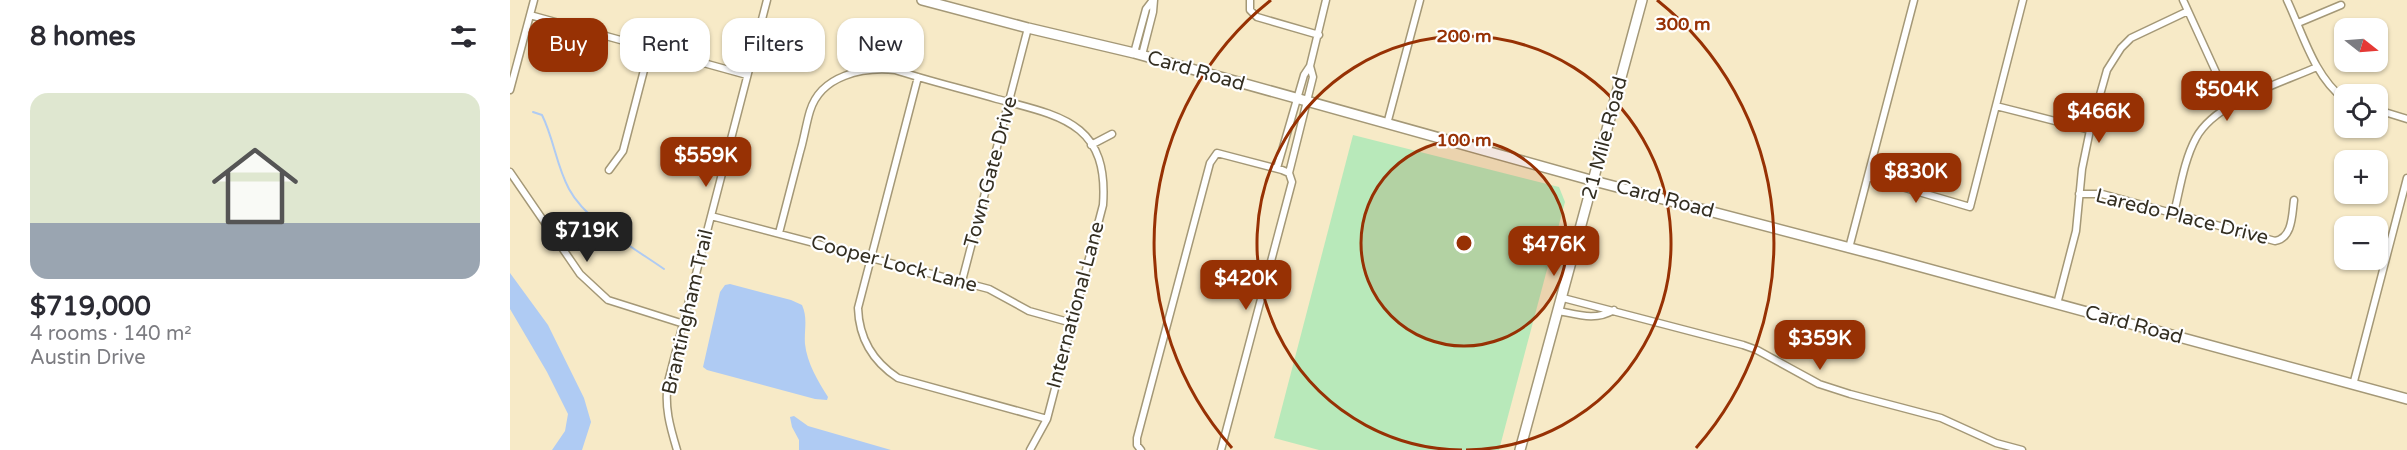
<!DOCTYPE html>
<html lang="en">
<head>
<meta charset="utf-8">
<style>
  :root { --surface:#fff; --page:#f2f2f3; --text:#2b2b33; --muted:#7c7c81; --line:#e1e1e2; --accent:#973104 }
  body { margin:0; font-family:"Varela Round",sans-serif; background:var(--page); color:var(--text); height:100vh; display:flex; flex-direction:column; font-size:22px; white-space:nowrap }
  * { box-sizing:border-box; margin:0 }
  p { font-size:20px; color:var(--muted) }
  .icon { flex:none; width:33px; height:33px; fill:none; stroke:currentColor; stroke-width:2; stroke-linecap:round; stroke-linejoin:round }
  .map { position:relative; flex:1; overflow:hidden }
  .sheet { display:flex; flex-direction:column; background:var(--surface); width:510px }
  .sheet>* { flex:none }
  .top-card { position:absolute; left:18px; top:18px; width:570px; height:54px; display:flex; gap:12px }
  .needle { width:39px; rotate:107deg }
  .fabs { position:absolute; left:1824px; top:18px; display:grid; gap:12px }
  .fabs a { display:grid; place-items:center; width:54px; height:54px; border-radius:12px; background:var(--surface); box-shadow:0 2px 4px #0004; font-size:30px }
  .price { position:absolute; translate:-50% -51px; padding:0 14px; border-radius:12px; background:var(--accent); color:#fff; font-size:20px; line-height:39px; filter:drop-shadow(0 2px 3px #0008) }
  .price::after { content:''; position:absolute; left:50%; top:36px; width:18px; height:14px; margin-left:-9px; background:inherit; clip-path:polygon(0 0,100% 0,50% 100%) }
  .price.selected { background:#222; color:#fff }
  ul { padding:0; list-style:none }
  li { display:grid; align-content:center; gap:12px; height:318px; padding:0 30px }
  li+li { border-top:2px solid var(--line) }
  li span { display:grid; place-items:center; height:186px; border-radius:18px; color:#555 }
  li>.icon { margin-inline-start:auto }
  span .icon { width:108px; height:108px; fill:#fffc; stroke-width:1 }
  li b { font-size:26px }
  h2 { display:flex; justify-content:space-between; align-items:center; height:72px; padding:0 30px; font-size:26px }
  .tag { padding:0 21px; border-radius:18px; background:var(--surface); box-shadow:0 2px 4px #0004; font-size:21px; line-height:54px }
  .tag.selected { background:var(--accent); color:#fff }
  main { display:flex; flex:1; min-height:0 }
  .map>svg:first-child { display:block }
</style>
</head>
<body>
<main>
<section class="sheet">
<h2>8 homes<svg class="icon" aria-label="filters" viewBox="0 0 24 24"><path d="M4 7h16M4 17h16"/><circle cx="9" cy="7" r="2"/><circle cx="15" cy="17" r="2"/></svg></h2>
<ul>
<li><span style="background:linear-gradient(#dfe7d0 70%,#9aa5b1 0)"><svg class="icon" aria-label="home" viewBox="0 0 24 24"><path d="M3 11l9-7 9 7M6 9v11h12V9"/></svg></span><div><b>$719,000</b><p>4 rooms · 140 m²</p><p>Austin Drive</p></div></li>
</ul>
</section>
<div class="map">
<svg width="1897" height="450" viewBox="0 0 1897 450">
  <rect width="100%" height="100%" fill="#f7eac7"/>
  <path fill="#b8e9ba" d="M843 135 1049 187 1055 202 989 450H809L764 438Z"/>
  <path fill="#afcbf3" d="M0 273 38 325 74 398 81 422 72 450H42L55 431 58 414 37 372 0 309Z
    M220 284 281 300 292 305C298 318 294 330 295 344 297 363 308 381 318 397L317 400 305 399 197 370 193 367 210 292 215 285Z
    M284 416 298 426 381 450H289V440L282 427 280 417Z"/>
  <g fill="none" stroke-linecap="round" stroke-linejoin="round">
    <path stroke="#afcbf3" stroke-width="2" d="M23 112 32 115C44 139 46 165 59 189 76 221 124 248 154 269"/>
    <g stroke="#a49877" stroke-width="9">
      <path id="street" d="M740 0V10L747 17 809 35
        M1673 0 1721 105
        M1777 0C1793 34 1804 76 1834 99
        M20 15 237 75
        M1788 23 1831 5
        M624 53 636 9 643 0
        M632 55 643 12 644 0
        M408 77 348 308C349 338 362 361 388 378L537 419
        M0 90 24 0
        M1486 106 1580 130
        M1868 110 1897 119
        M877 124 910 0
        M581 145 602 134
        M767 168 794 75 800 66 816 0
        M99 170 113 151 140 47
        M0 172 70 274 98 300 174 324
        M779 173 803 77 800 66
        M1358 177 1460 207 1513 0
        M1569 194H1592L1765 241C1783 238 1782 214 1784 200
        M1664 213C1670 189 1674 160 1686 138 1705 102 1771 83 1807 67
        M201 216 479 289 519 311 562 323
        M269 233C276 206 283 179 290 152 294 139 296 124 300 111 311 75 353 67 385 70 419 81 453 89 487 99 551 116 599 123 593 205L537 419 520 450
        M1339 248 1404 0
        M452 281 518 28
        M1053 298 1233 345 1247 350 1309 384 1340 394 1431 418 1486 443 1512 450
        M1547 304 1566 231 1572 169 1580 130 1597 70 1611 48 1621 38 1678 11
        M1049 311C1069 315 1086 321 1104 310
        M1843 385 1897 178
        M167 450C160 427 154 406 158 382L257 0
        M631 450 627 445V438L700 163 707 153 772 170 779 173 782 182 711 450"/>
    </g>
    <g stroke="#a49877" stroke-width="12">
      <path id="secondary" d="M412 0 518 28 624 53 1084 181 1371 256 1897 399
        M1010 450 1132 0"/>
    </g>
    <use href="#street" stroke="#fff" stroke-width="6"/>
    <use href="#secondary" stroke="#fff" stroke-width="9"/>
  </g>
  <circle cx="954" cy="243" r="103" fill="#973104" fill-opacity=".12"/>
  <g fill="none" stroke="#973104" stroke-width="3">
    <circle cx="954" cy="243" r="103"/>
    <path d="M952 450A207 207 0 1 1 956 450"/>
    <path d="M722 448A310 310 0 0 1 761 0M1147 0A310 310 0 0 1 1186 448"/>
  </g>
  <g text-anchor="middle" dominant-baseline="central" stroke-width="4.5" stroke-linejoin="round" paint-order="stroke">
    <g font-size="20" fill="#342f22" stroke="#fff">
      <text transform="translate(686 71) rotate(16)">Card Road</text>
      <text transform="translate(1095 138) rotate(-75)">21 Mile Road</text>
      <text transform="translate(481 172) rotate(-75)">Town Gate Drive</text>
      <text transform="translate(1155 199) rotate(15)">Card Road</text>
      <text transform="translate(1672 217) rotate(14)">Laredo Place Drive</text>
      <text transform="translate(384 264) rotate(15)">Cooper Lock Lane</text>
      <text transform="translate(566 305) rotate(-75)">International Lane</text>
      <text transform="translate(178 312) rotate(-77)">Brantingham Trail</text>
      <text transform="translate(1624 325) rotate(15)">Card Road</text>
    </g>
  </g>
  <circle cx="954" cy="243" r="9" fill="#973104" stroke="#fff" stroke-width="3"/>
  <g font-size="18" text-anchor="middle" font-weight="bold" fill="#973104" stroke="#fff" stroke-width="4.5" stroke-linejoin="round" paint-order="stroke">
    <text x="1173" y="30">300 m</text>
    <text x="954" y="42">200 m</text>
    <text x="954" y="146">100 m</text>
  </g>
</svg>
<div class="fabs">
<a><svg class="needle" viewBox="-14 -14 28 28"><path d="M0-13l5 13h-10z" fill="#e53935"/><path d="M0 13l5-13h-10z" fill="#7c7c81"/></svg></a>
<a><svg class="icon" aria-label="locate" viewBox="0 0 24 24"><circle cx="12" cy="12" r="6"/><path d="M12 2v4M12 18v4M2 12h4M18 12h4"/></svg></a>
<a>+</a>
<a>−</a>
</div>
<b class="price" style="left:1717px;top:122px">$504K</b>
<b class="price" style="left:1589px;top:144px">$466K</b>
<b class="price" style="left:196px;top:188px">$559K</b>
<b class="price" style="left:1406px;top:204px">$830K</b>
<b class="price selected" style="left:77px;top:263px">$719K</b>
<b class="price" style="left:1044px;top:277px">$476K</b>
<b class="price" style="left:736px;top:311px">$420K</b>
<b class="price" style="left:1310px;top:371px">$359K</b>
<div class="top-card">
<a class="tag selected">Buy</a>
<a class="tag">Rent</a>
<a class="tag">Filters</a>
<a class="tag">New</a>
</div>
</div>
</main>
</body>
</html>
